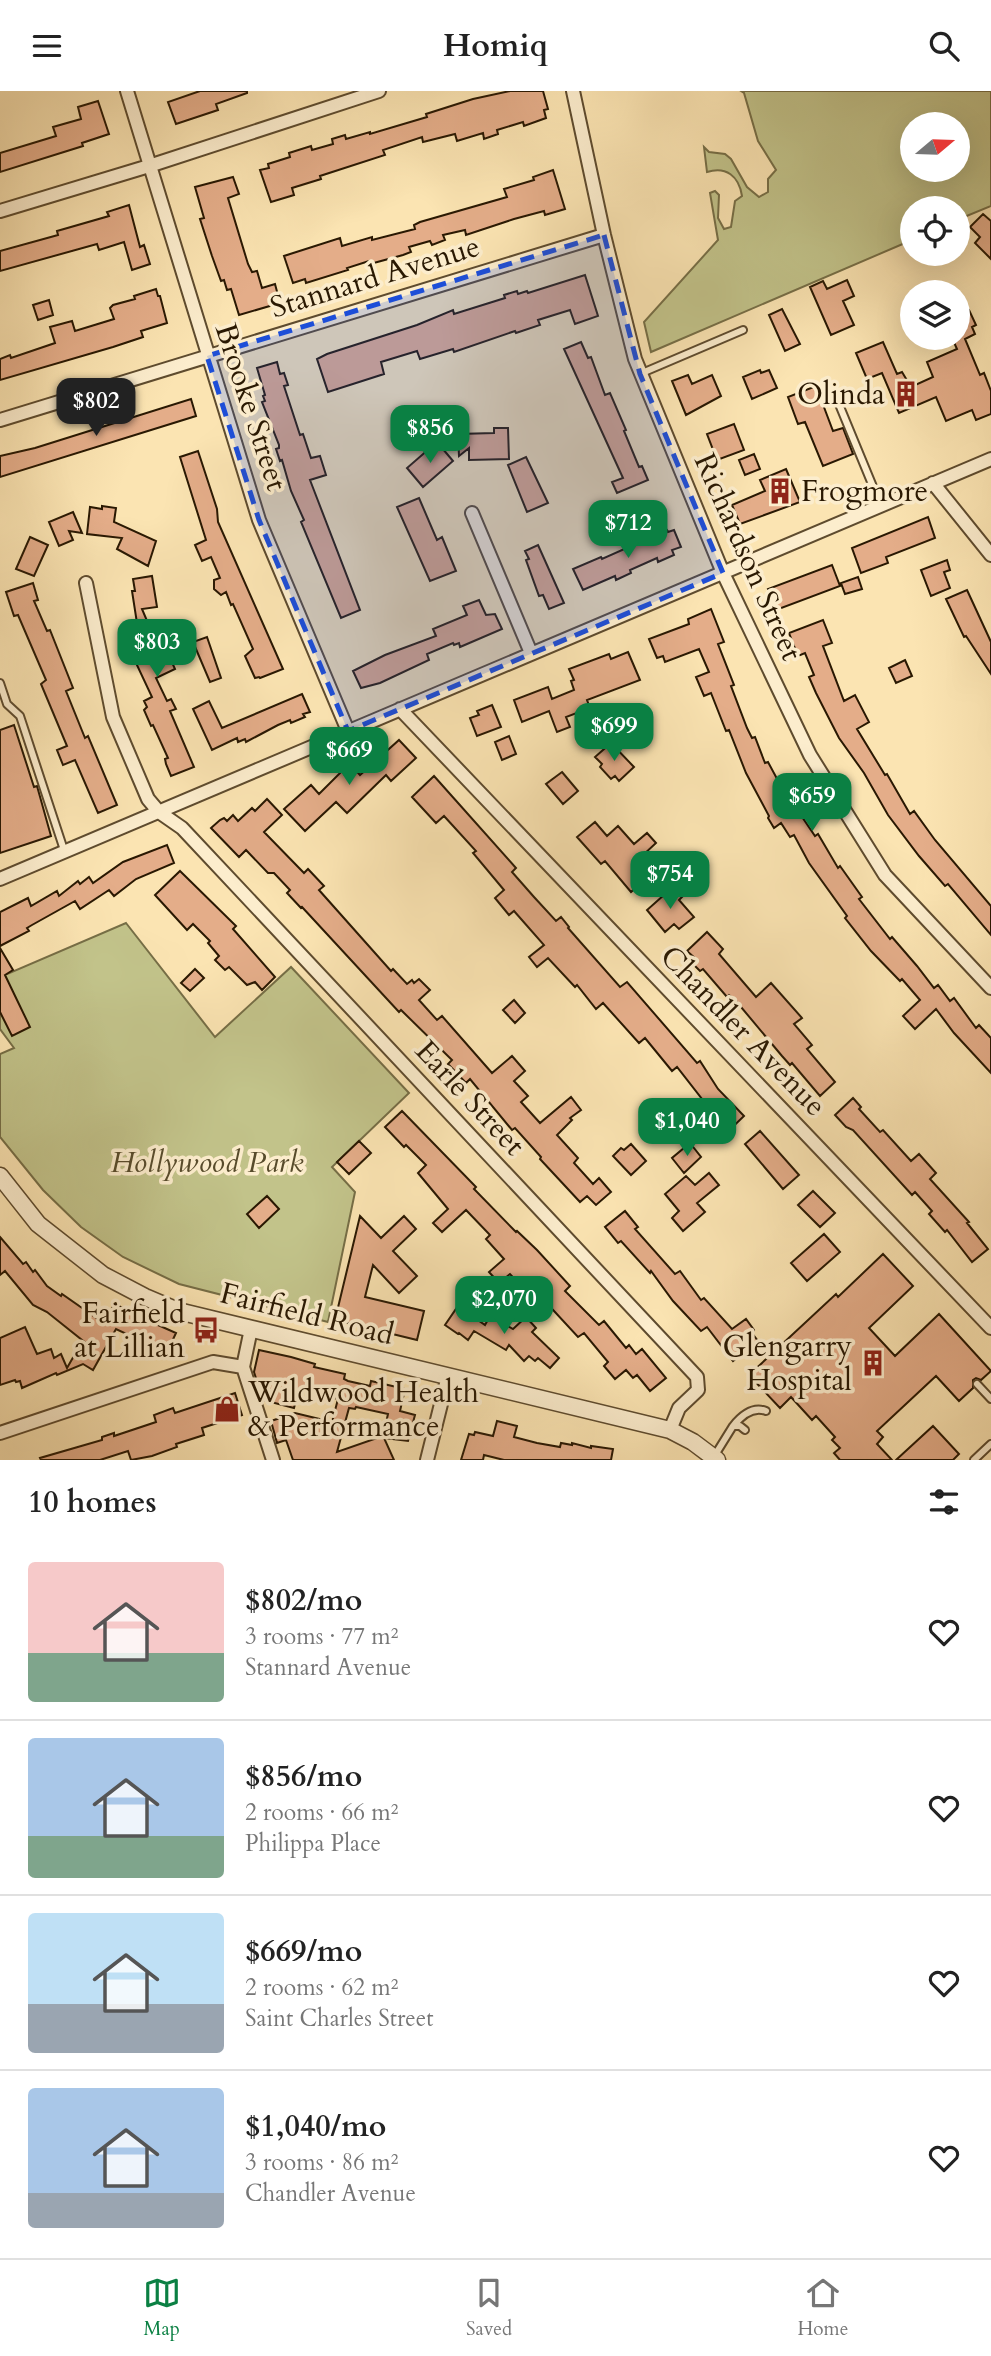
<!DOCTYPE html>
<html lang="en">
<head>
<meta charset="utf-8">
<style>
  :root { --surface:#fff; --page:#f6f6f6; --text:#222; --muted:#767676; --line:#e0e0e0; --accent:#0b8043 }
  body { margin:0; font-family:Cardo,serif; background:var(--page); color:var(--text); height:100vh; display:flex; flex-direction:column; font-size:26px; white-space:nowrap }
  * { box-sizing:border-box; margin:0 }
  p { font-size:23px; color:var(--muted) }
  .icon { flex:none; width:38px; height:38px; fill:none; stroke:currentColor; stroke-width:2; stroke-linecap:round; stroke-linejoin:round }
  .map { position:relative; height:1369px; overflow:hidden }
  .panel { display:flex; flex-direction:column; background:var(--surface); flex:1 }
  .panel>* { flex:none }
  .needle { width:46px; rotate:71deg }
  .buttons { position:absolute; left:900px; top:21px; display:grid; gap:14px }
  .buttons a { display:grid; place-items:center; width:70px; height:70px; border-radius:50%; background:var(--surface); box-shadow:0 7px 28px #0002; font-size:35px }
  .price { position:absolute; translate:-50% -60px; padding:0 16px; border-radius:14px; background:var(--accent); color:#fff; font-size:23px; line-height:46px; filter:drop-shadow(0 2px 4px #0008) }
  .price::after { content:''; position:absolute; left:50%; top:42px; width:21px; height:16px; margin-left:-10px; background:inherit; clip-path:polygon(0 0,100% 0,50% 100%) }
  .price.active { background:#222; color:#fff }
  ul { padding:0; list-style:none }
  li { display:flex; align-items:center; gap:21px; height:175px; padding:0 28px }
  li+li { border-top:2px solid var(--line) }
  li span { display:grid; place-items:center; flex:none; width:196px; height:140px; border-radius:7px; color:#555 }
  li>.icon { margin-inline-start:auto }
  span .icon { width:84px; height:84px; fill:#fffc; stroke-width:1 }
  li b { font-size:30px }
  h2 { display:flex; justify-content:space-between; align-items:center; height:84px; padding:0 28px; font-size:30px }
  header { display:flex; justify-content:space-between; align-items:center; height:91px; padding:0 28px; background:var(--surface); font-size:32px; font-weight:800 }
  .dock { display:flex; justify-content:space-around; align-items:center; height:98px; border-top:2px solid var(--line); background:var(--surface); font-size:19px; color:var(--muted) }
  .dock a { display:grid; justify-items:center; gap:4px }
  .dock .active { color:var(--accent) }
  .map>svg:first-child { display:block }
</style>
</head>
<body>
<header><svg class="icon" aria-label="menu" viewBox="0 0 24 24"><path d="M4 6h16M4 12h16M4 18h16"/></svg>Homiq<svg class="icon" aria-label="search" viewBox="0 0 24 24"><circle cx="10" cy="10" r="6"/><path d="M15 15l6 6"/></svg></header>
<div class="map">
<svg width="991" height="1369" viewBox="0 0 991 1369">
  <rect width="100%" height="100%" fill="#fbe4b2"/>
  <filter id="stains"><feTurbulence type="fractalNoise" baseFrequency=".00286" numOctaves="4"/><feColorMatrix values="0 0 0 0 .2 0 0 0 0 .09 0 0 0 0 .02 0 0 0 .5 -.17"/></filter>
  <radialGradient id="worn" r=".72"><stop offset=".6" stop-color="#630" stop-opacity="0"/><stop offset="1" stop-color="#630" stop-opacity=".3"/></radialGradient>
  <path fill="#c2c38a" stroke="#766e46" stroke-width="2" fill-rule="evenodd" d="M741 0H991V115L957 129V117H912V149L651 261 644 231 718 149 710 102 715 100 719 104 718 127 724 138 731 136 735 110 742 105C739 85 726 75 707 81L704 56 709 61 725 63 731 68 747 96 759 106 768 101V88L776 79 758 50 744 2ZM912 33H957V79H912Z
    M126 832 215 946 291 876 409 1002 332 1076 355 1101 328 1231 179 1193 123 1166 81 1136 43 1099 0 1046V963L14 957 0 938V886Z"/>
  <path fill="#e4ad89" stroke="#291802" stroke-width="2" fill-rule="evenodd" d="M200 0H247V2L216 13 218 19 176 33 168 11Z
    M510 0H543L548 18 544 19 546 27 524 35 523 31 497 39 498 43 484 48 483 42 457 50 455 43 423 51 422 46 383 59 385 64 320 85 321 88 292 97 294 104 271 111 260 79 269 77 268 73 290 66 289 62 311 55 312 59 333 53 332 48 345 44 346 48 370 41V43L427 26 426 23 473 8Z
    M98 10 109 43 82 52 83 55 0 81V62L56 45 53 36 81 28 78 16Z
    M553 79 565 118 545 124 544 120 514 128 466 144 465 139 443 144 445 149 432 154 430 150 409 156 411 161 403 164 370 173 369 170 347 177 348 179 306 192 305 188 293 192 284 165 340 147 342 155 372 146V149L415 138 414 134 420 131 507 106 504 98 534 89 533 86Z
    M233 86 239 103 228 107 248 173 252 181 257 180 262 197 275 193 280 212 239 224 231 198 227 199 224 189 221 190 212 165 200 128 204 127 195 96Z
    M129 114 140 156 144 154 150 173 132 179 124 151 99 159 97 153 0 180V160L58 144 57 140 109 125 107 121Z
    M983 123 991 130V168L975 152 980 146 970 136Z
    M585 184 598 225 575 233 570 219 538 229 540 234 516 242 515 240 454 261 453 258 420 268 417 260 381 271 384 283 328 301 317 268 327 263 417 234 453 219 454 223 505 207 504 204 517 200 518 203 527 200 528 202Z
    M847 189 854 205 843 210 854 234 831 244 810 196 823 190 827 198Z
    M156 198 158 205H160L167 232 141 240 143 246 113 256 0 289V268L10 264 11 267 55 252 50 236 72 230 75 240 114 228 110 217 113 214 135 208 134 205Z
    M49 209 53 224 38 229 33 214Z
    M782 218 800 253 785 260 769 224Z
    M969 219 976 234 972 236 975 243 965 248 980 284 984 282 991 300V323L976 329 972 319 946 330 936 306 899 322 882 282 867 288 856 262 883 251 897 283 902 281 911 296 933 286 927 271 957 258 952 247H957V224Z
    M581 251 588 267 591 266 605 304 610 302 626 339 624 340 639 376 642 375 648 389 617 402 612 391 623 387 564 258Z
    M277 271 280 283 284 282 288 294 284 295 300 344 303 343 311 367 320 365 326 384 310 389 360 519 341 527 301 431 304 429 291 400 282 369 280 370 276 358 279 357V354L262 311 265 310 263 305 265 304 257 277Z
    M760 279 761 282 769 279 777 297 752 308 743 286Z
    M688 284 692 293 712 284 721 305 686 324 672 290Z
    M816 295 833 340 843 337 853 363 823 375 805 331 798 333 788 306Z
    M191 308 196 325 0 386V365L35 357Z
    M734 333 744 359 717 369 707 343Z
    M494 337H508L509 368 469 369V357L459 365 458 343 494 342Z
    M437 351 453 370 423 396 407 377Z
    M198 360 217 418 218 431 283 578 260 587 259 586 255 587 245 565 253 558 233 513 231 514 226 501 221 504 214 498V489L220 487 211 466 202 470 195 454 206 449 180 366Z
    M754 363 760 378 745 384 739 369Z
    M526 366 548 412 527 421 508 374Z
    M786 378 800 411 740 433 732 414 765 400 760 389Z
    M419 407 437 449 442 446 456 480 430 490 397 416Z
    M102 415 116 417 114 431 156 450 148 475 117 458 122 447 87 443 90 416 102 418Z
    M73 421 82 442 69 440 73 449 59 455 49 431Z
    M928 426 935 447 886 466 888 472 861 482 852 457Z
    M667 439 668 441 674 439 681 456 672 459 674 464 658 471 657 467 630 479 631 482 616 489 615 485 583 499 573 478 601 466 602 468Z
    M30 446 48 454 34 485 16 478Z
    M538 454 564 512 549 518 543 504 539 505 526 469 529 468 525 460Z
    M947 469 950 479 944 481 950 497 931 505 921 479Z
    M832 474 840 495 776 519 768 498Z
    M152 485 157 516 142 518 160 561 166 558 175 578 156 587 167 610 171 608 176 618 170 620 194 676 171 685 166 673 165 668 168 667 153 634 151 635 144 619 147 616 144 610 152 606 136 572 138 571 132 552 134 551 128 535 137 532 132 500H135L133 488Z
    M858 486 862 498 845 503 841 492Z
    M33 492 38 509 34 510 47 540 50 539 73 597 66 600 85 647 88 645 117 714 98 722 75 669 63 674 57 659 67 655 41 593 46 589 18 524 14 525 6 501Z
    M967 499 991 551V583L966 545 964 546 946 508Z
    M479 509 486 524 495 523 502 538 460 556 459 552 454 554 453 552 427 563 429 569 380 592 361 597 353 580 385 564 436 545 433 538 467 524 463 515Z
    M711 518 724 551 718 553 734 594 731 595 747 637 752 647 755 646 765 672 768 671 790 712 792 711 815 745 818 743 838 777 840 775 862 806 859 808 890 848 892 846 917 875 934 897 938 894 950 910 954 907 976 937 979 934 991 947V982L954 942 936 918 915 938 903 925 920 909 902 888 900 890 871 860 845 827 847 825 809 772 794 744 790 746 781 732 774 737 768 727 769 725 746 682 729 639 726 640 711 602 704 605 696 586 709 581 699 558 665 571 663 565 657 567 649 548 689 533 688 528Z
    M823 529 832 552 823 555 844 610 855 604 869 631 857 638 885 684 887 683 910 723 914 720 935 749 991 815V844L948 793 945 795 919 765 888 724 864 682 839 647 816 602 809 586 814 584 805 562 798 565 789 542Z
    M207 546 221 587 210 591 193 551Z
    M628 561 640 589 587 609 590 617 566 626 570 636 557 641 549 620 522 631 514 609 548 596 552 608 574 599 571 590 574 589 569 578 609 563 611 568Z
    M905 569 912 585 896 592 889 577Z
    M302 603 310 621 303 623 305 626 291 632 290 629 278 634 246 651 245 648 238 651 237 647 212 659 193 618 209 610 222 637Z
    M492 614 501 636 477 645 470 627 479 624 477 620Z
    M14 634 34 696 37 695 51 745 0 762V639Z
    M509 645 516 663 502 669 495 651Z
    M399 649 416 667 391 690 386 684 347 722 336 711 305 740 284 718 311 694 319 703 342 680 344 683 352 675 360 684Z
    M611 652 634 676 619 690 615 685 611 688 600 676 602 673 595 666Z
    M562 681 578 700 563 713 546 693Z
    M434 685 516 777 512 781 534 806 556 830 561 826 569 836 568 837 620 896 627 891 697 972 700 970 718 998 744 1025 718 1050 706 1036 716 1026 677 976 672 980 645 947 639 952 603 912 596 918 577 894 575 896 548 867 537 876 529 866 544 854 514 820 509 824 495 807 504 799 473 762 476 760 444 725 436 732 412 706Z
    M267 708 282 724 264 741 304 782 308 778 324 795 319 799 391 880 393 878 407 893 412 889 414 892 419 888 430 899 419 909 437 929 442 925 492 982 512 965 525 980 514 990 528 1005 521 1011 540 1032 571 1006 581 1019 570 1027 572 1029 557 1044 578 1067 574 1072 593 1093 599 1087 611 1101 596 1114 587 1105 580 1111 540 1068 541 1066 515 1037 512 1039 470 988 466 992 448 973 452 969 401 919 399 921 302 816 301 817 287 802 290 799 274 782H268L246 759 239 766 211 737 220 729 224 727 227 730 233 724 238 730 252 717 255 720Z
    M595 731 607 745 618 735 634 753 647 742 656 752 642 765 655 780 631 801 605 770 601 773 577 746Z
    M167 754 174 772 136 788 114 805 109 799 80 818 75 810 32 834 27 837 29 840 0 855V821L28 807 31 815 57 800 59 805 78 790 80 793 89 786 93 792 123 771Z
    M180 780 236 835 233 838 275 886 262 899 255 891 247 894 229 876 225 879 215 869 219 865 208 852 210 850 193 833 187 839 155 804Z
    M673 796 682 806 679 809 694 826 679 838 674 833 665 841 647 819Z
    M707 841 723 858 719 863 756 906 771 892 802 927 794 933 812 954 807 958 835 991 820 1005 792 972 790 974 782 965 736 910 729 904 727 906 703 878 700 880 692 872 696 868 687 860Z
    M0 857 13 879 5 884 30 936 12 945 0 921Z
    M195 878 204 887 190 900 181 892Z
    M514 909 525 922 515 932 503 919Z
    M853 1007 861 1016 859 1018 880 1041 883 1039 911 1070 919 1063 936 1082 930 1088 969 1131 967 1132 988 1158 972 1171 947 1139 945 1141 929 1123 932 1120 915 1101 912 1104 853 1039 846 1036 835 1024Z
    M402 1020 476 1096 474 1098 516 1141 517 1140 537 1159 570 1195 565 1200 599 1234 604 1230 626 1257 629 1254 636 1263 642 1258 666 1287 650 1300 637 1284 633 1287 626 1279 615 1288 604 1275 608 1271 584 1242 578 1246 542 1207 529 1219 521 1211 529 1203 510 1183 499 1192 489 1181 504 1168 486 1148 490 1144 466 1119 442 1141 433 1132 448 1118 418 1082 426 1074 406 1054 404 1056 385 1036Z
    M760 1040 799 1084 783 1098 745 1053Z
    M359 1050 371 1062 349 1083 337 1071Z
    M690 1052 701 1066 684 1082 672 1067Z
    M631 1053 646 1070 631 1084 613 1065 621 1057 624 1059Z
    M709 1082 719 1094 697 1112 705 1121 683 1140 672 1127 679 1120 665 1103 686 1085 695 1094Z
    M813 1100 835 1122 820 1136 798 1114Z
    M267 1105 279 1118 259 1137 247 1123Z
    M625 1120 638 1136 635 1138 675 1183 680 1180 701 1209 704 1207 732 1238 746 1228 754 1239 752 1242 758 1250 733 1270 707 1236 701 1240 673 1210 651 1180 650 1182 621 1150 618 1152 605 1136Z
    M360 1125 381 1147 404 1125 416 1138 393 1160 417 1185 399 1202 373 1174 365 1206 424 1220 417 1249 335 1229Z
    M824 1143 840 1161 807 1190 791 1172Z
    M0 1146 23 1173 26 1171 33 1181 35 1179 47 1195 61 1205 62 1203 105 1233 114 1213 149 1228V1230L176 1242 169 1257 161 1259 116 1238 93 1279 83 1273 57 1284 56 1282 22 1297 20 1290 16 1291 15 1289 0 1294V1247L25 1236 37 1263 51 1258 54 1267 61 1263 67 1277 79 1256 87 1253 47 1221 33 1214 5 1180 0 1184Z
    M883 1163 913 1195 869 1237 895 1265 939 1223 991 1280 981 1289 976 1287 973 1289V1297L959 1310 936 1285 877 1340 883 1346 877 1353 892 1369H840L834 1362 840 1357 832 1349 835 1346 816 1325 812 1329 791 1306 780 1317 749 1284 836 1203 838 1206Z
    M458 1215 485 1234 490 1225 513 1238 526 1226 536 1237 532 1241 559 1267 550 1277 538 1267 535 1270 529 1265 524 1270 509 1254 506 1259 474 1240 468 1249 459 1242 458 1243 445 1234Z
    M259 1259 291 1266 315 1273 314 1276 345 1283 344 1288 348 1290 370 1295 371 1290 405 1298 400 1320 415 1324 408 1350 384 1347 394 1369H293L286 1349 277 1352 271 1330 295 1322 332 1331 338 1308 299 1298 294 1317 263 1309 254 1281ZM356 1316 388 1323 383 1345 337 1361 349 1317 355 1318Z
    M235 1302 242 1324 202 1337 204 1344 176 1353 177 1356 152 1365 131 1369 128 1360 100 1369H41L40 1367 102 1349V1346L114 1342V1345L156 1331 154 1324 173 1317 175 1322Z
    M497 1330 517 1335 514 1346 537 1352 560 1356 561 1352 572 1354V1352L591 1357V1355L613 1358 611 1369H504L484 1364 483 1369H461L469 1343 474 1344 475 1341 493 1345Z
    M933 1335 959 1363 953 1369H896Z"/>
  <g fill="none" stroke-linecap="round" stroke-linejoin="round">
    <g stroke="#5e4b2e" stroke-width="10">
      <path id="service" d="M642 282 743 239
        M836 306 881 415
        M0 592 7 613 20 625 65 762
        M977 1293 991 1308
        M745 1339 740 1335H733C741 1325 753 1315 766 1320
        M715 1364 733 1335
        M974 1369 991 1353"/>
    </g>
    <g stroke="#5e4b2e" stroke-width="16">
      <path id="minor" d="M127 0 259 429 348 640
        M573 0 604 144 635 268 723 482 810 664 885 784 991 897
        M0 120 149 75 379 0
        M0 329 604 144
        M933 392 991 464
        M472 422 531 562
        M86 492 113 626 148 708 159 721 182 737 697 1286 698 1299 679 1317 670 1339
        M400 618 991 1237
        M0 788 991 368
        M251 1238 243 1276 273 1369
        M0 1342 213 1271 243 1276
        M427 1369 448 1285"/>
    </g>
    <g stroke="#5e4b2e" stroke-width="19">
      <path id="tertiary" d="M0 1085 38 1133 103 1184 145 1206 178 1220 670 1339 693 1351 717 1369"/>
    </g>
    <use href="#service" stroke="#fcedcd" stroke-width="6"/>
    <use href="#minor" stroke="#fcedcd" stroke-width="12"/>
    <use href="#tertiary" stroke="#fcedcd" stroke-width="16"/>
  </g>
  <path fill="#1d4ed8" fill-opacity="0.2" stroke="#1d4ed8" stroke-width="5" stroke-dasharray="14 9" stroke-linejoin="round" d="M604 144 640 283 723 482 348 640 259 429 207 265Z"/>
  <defs>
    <g id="building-bare" transform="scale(2.1)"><path d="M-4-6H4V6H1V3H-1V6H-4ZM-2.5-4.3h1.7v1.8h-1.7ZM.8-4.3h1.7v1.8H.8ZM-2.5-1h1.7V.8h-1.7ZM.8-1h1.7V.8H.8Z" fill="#8f2418" stroke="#fcedcd" stroke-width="2.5" paint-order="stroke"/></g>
    <g id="bus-bare" transform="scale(2.1)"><path d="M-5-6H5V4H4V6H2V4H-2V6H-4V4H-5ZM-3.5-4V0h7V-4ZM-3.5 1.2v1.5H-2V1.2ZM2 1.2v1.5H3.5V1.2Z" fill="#8f2418" stroke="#fcedcd" stroke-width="2.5" paint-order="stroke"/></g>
    <g id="shop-bare" transform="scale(2.1)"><path d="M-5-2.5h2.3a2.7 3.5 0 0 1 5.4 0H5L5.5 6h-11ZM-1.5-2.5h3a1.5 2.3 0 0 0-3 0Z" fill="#8f2418" stroke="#fcedcd" stroke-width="2.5" paint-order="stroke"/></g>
  </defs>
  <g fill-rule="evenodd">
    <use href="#building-bare" x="906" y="303"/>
    <use href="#building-bare" x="780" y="400"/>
    <use href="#bus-bare" x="206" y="1239"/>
    <use href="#building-bare" x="873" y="1272"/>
    <use href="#shop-bare" x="227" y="1318"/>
  </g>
  <g text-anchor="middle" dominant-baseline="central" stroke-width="7" stroke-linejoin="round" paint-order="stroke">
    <g font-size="30" fill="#291802" stroke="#fcedcd">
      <text transform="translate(375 186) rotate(-17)">Stannard Avenue</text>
      <text transform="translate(251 316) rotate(72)">Brooke Street</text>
      <text transform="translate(748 466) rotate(66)">Richardson Street</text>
      <text transform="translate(743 940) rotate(46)">Chandler Avenue</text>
      <text transform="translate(470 1007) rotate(47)">Earle Street</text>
      <text transform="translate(307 1223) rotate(14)">Fairfield Road</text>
    </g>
    <g font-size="30" fill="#291802" stroke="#fcedcd" text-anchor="end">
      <text x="885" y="303">Olinda</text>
      <text x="801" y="400" text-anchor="start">Frogmore</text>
      <text x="185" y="1222">Fairfield<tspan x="185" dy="34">at Lillian</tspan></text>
      <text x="852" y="1255">Glengarry<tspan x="852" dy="34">Hospital</tspan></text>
      <text x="248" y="1301" text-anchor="start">Wildwood Health<tspan x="248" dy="34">&amp; Performance</tspan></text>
    </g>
    <g font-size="30" font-style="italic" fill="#574b2b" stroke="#fcedcd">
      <text x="207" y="1071">Hollywood Park</text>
    </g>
  </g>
  <rect width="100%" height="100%" filter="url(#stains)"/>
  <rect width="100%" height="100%" fill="url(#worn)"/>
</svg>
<div class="buttons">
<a><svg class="needle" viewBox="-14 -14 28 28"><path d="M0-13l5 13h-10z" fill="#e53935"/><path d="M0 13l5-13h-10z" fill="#767676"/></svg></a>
<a><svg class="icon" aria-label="locate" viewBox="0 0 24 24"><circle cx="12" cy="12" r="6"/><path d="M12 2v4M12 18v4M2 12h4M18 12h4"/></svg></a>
<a><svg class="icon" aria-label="layers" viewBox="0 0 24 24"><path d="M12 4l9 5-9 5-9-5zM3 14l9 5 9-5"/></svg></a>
</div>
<b class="price active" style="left:96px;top:347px">$802</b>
<b class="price" style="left:430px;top:374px">$856</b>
<b class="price" style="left:628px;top:469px">$712</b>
<b class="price" style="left:157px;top:588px">$803</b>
<b class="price" style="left:614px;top:672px">$699</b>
<b class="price" style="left:349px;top:696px">$669</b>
<b class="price" style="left:812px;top:742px">$659</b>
<b class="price" style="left:670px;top:820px">$754</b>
<b class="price" style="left:687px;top:1067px">$1,040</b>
<b class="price" style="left:504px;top:1245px">$2,070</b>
</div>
<section class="panel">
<h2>10 homes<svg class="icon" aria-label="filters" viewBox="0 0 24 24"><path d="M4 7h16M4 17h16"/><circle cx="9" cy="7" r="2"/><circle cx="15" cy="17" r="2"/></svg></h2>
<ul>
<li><span style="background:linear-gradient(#f6c9c9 65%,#7fa58c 0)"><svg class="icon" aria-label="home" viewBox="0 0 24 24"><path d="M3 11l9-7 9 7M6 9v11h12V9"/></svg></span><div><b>$802/mo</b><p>3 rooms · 77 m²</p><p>Stannard Avenue</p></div><svg class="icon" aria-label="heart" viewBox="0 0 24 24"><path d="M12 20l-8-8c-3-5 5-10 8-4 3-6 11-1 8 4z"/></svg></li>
<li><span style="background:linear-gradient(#a9c7e8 70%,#7fa58c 0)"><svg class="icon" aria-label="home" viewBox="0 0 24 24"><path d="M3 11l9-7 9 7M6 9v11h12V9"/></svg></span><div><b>$856/mo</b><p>2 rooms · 66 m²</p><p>Philippa Place</p></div><svg class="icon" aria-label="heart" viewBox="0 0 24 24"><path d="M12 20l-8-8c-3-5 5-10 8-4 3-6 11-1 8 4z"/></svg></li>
<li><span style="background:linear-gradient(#bfe0f5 65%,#9aa5b1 0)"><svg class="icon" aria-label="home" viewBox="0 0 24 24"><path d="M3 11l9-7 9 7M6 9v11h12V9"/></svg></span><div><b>$669/mo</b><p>2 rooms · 62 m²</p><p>Saint Charles Street</p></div><svg class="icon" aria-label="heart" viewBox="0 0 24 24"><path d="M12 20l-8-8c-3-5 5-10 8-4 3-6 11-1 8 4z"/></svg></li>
<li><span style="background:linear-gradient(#a9c7e8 75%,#9aa5b1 0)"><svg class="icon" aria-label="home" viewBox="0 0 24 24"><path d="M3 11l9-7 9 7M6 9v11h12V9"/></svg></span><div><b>$1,040/mo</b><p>3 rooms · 86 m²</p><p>Chandler Avenue</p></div><svg class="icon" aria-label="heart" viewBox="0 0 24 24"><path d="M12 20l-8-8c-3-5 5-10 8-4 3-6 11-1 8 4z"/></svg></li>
</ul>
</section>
<nav class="dock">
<a class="active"><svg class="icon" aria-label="map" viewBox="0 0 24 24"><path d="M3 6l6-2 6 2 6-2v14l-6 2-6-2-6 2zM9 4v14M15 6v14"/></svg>Map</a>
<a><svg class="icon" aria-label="saved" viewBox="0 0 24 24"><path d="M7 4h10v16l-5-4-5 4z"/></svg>Saved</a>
<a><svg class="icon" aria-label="home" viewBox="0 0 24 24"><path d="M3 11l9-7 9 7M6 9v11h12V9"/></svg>Home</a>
</nav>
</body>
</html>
